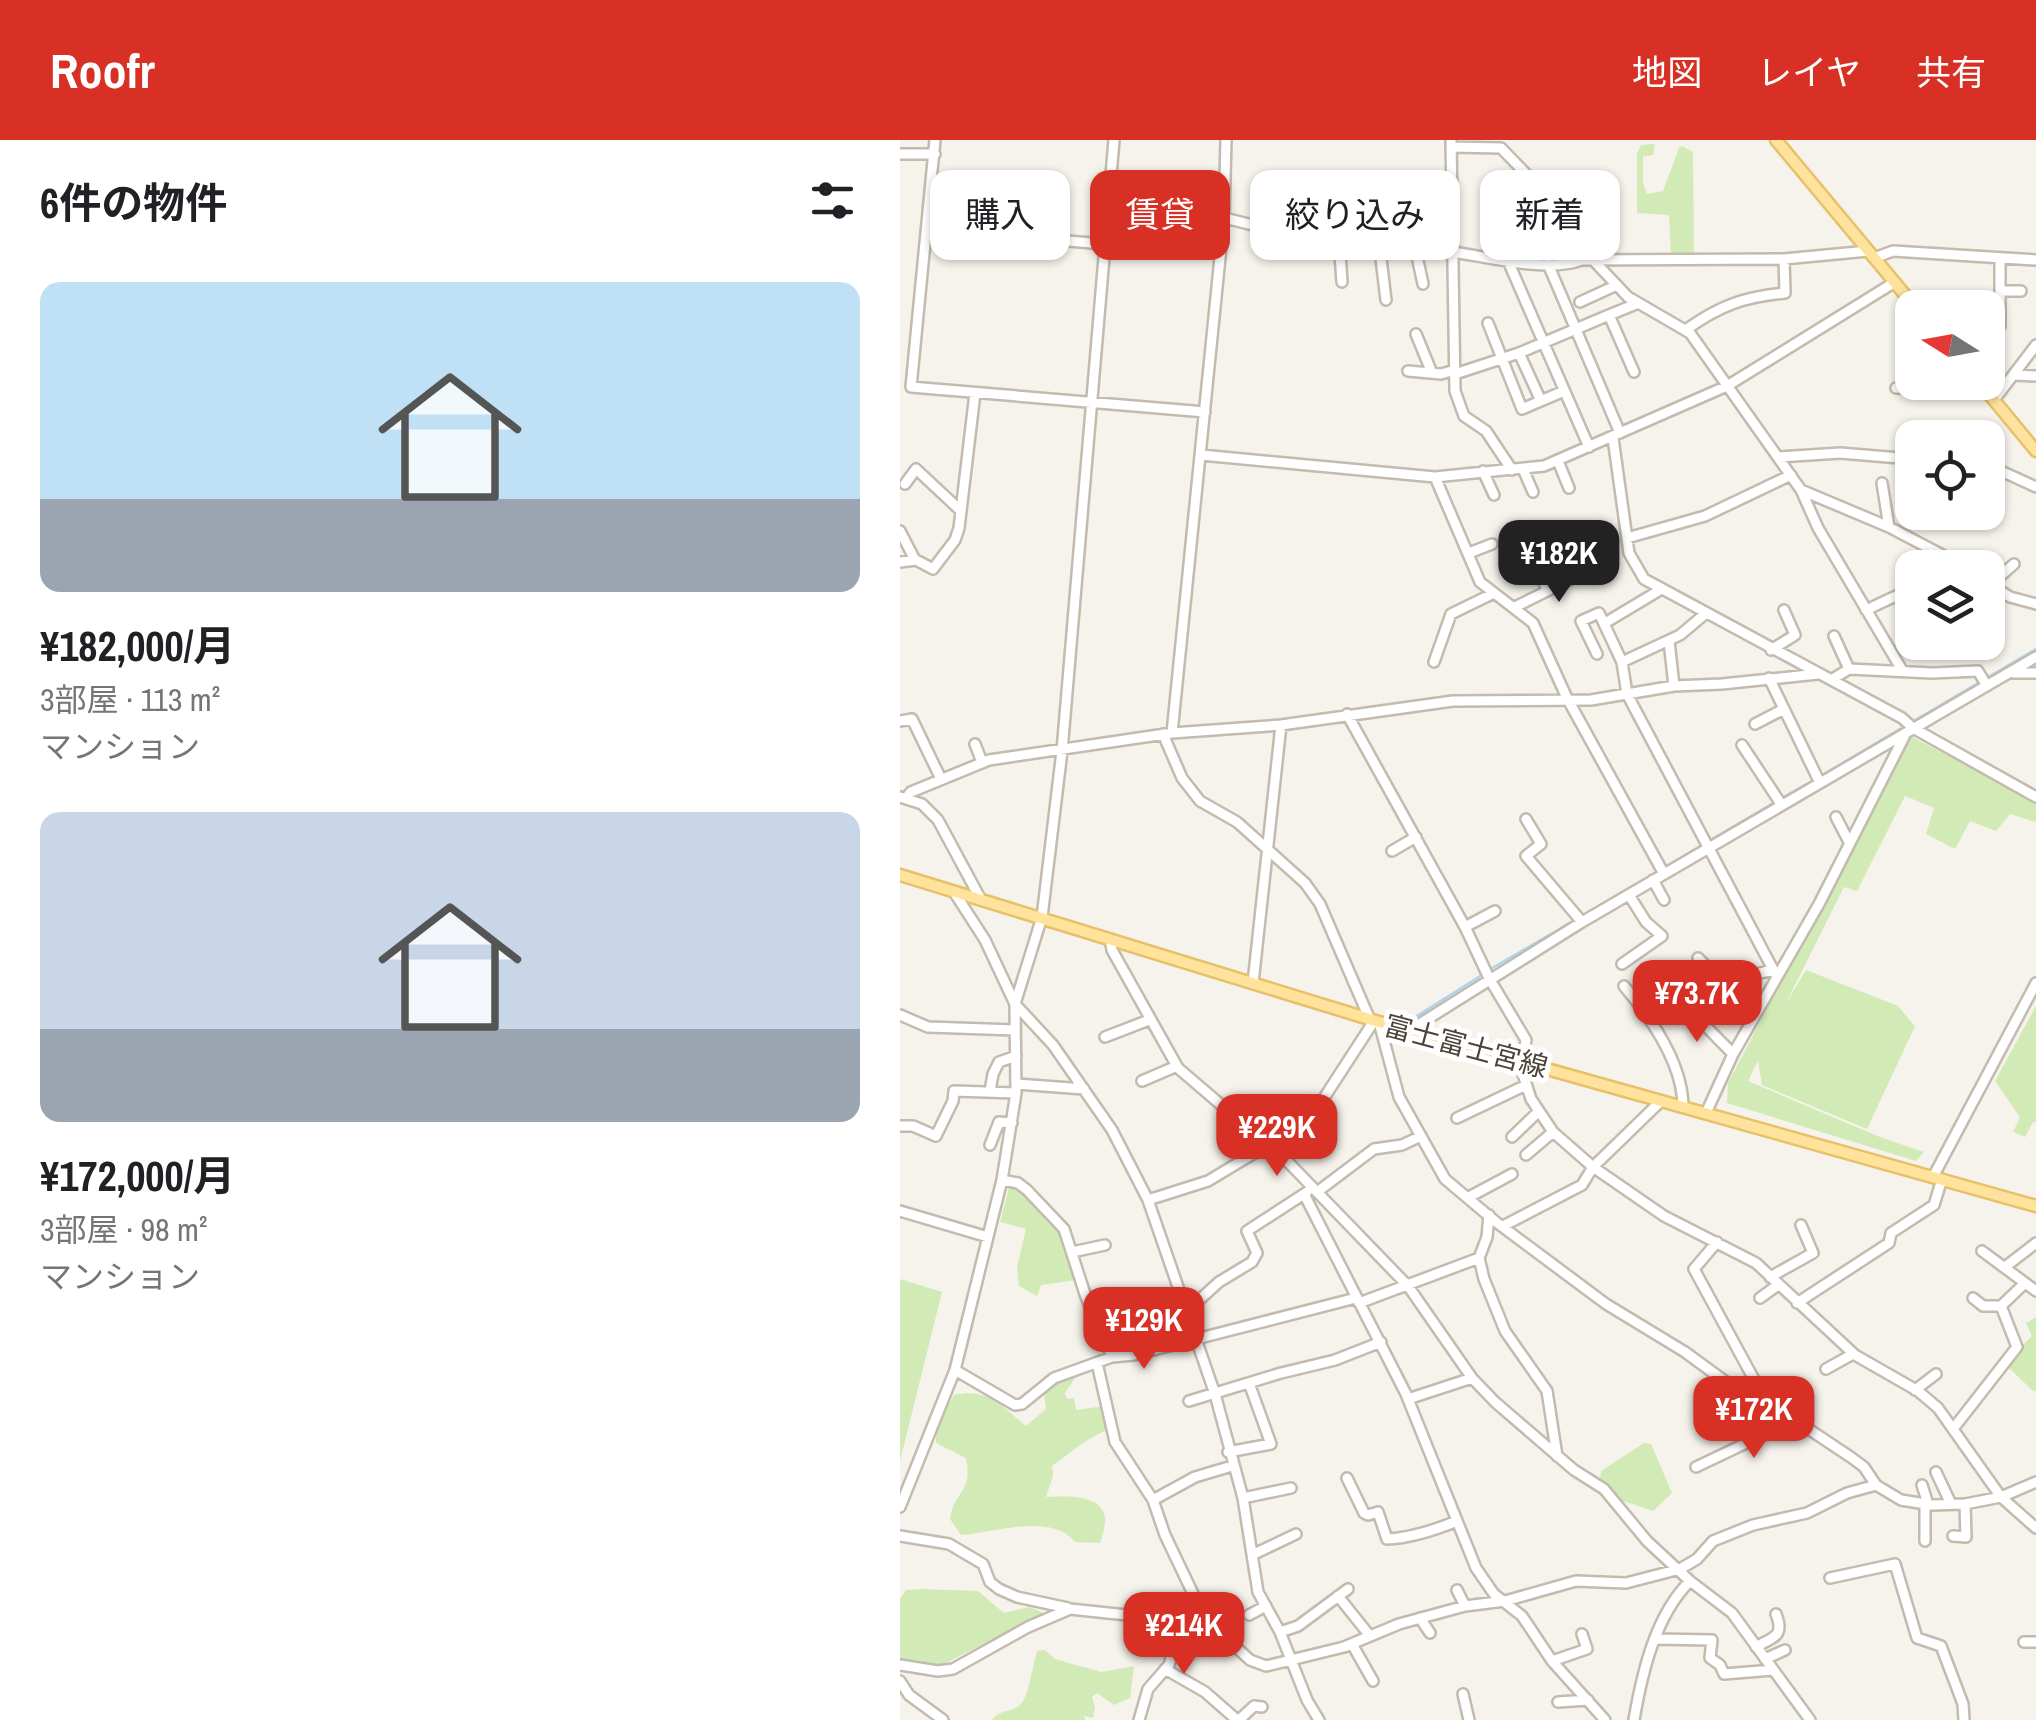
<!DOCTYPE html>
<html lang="ja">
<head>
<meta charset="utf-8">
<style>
  :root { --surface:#fff; --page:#f2f2f2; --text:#202124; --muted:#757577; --accent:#d93025 }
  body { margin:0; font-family:"Archivo Narrow","Noto Sans JP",sans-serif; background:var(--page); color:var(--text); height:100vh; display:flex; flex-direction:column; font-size:38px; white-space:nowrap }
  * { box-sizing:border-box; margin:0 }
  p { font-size:32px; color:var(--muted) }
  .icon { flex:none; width:55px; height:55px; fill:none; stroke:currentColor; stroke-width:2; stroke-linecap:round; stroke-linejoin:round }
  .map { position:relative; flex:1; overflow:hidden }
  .sheet { display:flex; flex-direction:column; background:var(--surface); width:900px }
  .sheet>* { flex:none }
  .hud { position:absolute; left:30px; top:30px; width:950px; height:90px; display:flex; gap:20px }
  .needle { width:65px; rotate:281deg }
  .tools { position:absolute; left:995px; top:150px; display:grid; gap:20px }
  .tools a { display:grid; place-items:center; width:110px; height:110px; border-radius:20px; background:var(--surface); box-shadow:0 2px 8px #0004; font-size:50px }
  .price { position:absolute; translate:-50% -85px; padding:0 22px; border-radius:20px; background:var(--accent); color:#fff; font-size:32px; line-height:65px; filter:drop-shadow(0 2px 5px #0008) }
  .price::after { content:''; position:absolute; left:50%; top:60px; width:30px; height:22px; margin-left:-15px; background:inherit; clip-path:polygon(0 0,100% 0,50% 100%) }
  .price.selected { background:#222; color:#fff }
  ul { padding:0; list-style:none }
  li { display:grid; align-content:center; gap:20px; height:530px; padding:0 40px }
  li span { display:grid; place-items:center; height:310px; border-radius:20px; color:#555 }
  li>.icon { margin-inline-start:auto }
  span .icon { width:180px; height:180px; fill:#fffc; stroke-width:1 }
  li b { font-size:42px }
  h2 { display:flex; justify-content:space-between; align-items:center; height:120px; padding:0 40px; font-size:42px }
  .tag { padding:0 35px; border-radius:20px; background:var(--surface); box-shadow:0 2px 8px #0004; font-size:35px; line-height:90px }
  .tag.selected { background:var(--accent); color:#fff }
  header { display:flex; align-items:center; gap:60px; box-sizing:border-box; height:140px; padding:0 50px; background:var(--accent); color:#fff }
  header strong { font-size:48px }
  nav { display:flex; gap:55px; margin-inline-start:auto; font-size:35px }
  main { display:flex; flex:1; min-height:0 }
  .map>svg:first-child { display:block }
</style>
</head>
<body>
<header>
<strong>Roofr</strong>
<nav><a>地図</a><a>レイヤ</a><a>共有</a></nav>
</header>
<main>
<section class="sheet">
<h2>6件の物件<svg class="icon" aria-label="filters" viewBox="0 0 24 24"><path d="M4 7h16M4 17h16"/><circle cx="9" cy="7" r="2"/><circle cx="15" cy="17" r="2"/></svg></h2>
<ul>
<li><span style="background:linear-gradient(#bfe0f5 70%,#9aa5b1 0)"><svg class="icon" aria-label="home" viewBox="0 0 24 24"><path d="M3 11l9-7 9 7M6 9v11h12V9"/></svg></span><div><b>¥182,000/月</b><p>3部屋 · 113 m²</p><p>マンション</p></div></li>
<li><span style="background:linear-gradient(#c9d6e8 70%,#9aa5b1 0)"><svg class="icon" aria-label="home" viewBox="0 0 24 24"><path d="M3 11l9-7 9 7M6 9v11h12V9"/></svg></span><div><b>¥172,000/月</b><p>3部屋 · 98 m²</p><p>マンション</p></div></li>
</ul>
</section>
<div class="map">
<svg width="1136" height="1580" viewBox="0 0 1136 1580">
  <rect width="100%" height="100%" fill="#f6f3ec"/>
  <path fill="#d2eab5" d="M755 4 753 15 743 16V43L747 54 763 51 779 8 782 6 793 12 794 115H771L769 75 737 73V14L741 5Z
    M1010 596 1136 661V682L1110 674 1096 691 1070 681 1055 709 1026 694 1034 668 1005 656 957 751 944 747 885 865 906 830 998 866 1015 886 967 989 862 945 858 921 848 941 980 997 1024 1012 1016 1021 827 963 828 943Z
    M1136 866V982H1133L1125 997 1113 992 1120 977 1095 941Z
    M110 1044C121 1047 157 1083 162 1093 170 1107 173 1125 177 1140L141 1145 137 1156 119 1146 117 1127 126 1089 100 1082Z
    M0 1139 42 1152 0 1321Z
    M1136 1177V1249L1134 1252 1104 1223 1132 1196 1126 1183Z
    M172 1237 175 1238 165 1253 167 1259 174 1258 176 1270 204 1266 208 1289 184 1302 152 1326 153 1336 146 1357C162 1357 201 1352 205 1378 206 1385 202 1396 200 1403L175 1402C151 1372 94 1393 61 1395L50 1379C54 1350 73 1354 66 1318L36 1303V1287L54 1255C87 1247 102 1266 126 1286L146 1269 144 1253 156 1242Z
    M744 1303 751 1304 772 1353 753 1371 720 1360 714 1362 700 1341 701 1331Z
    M21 1449 78 1451 104 1473 129 1467 144 1473 42 1525 0 1518V1459L6 1450Z
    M145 1510 155 1519 201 1532 234 1526 230 1558 214 1565 197 1553 192 1557 195 1567 193 1578 184 1576 185 1580H92C100 1569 111 1573 120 1565 129 1557 133 1523 137 1511Z"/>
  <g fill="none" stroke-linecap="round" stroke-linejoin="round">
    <path stroke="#a9d4f2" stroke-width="2.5" d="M1012 582 1136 509
      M921 636 1005 586
      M882 658 914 640
      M809 701 875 662
      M766 727 802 705
      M589 830 759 731
      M512 879 582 835"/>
    <g stroke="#c2bbae" stroke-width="14">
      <path id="minor" d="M35 0 11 247 305 272
        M551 0 555 251 564 276 586 291 612 330
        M551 7 601 8 632 40 693 120 728 157 790 193 901 350 989 387 1067 428
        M0 14H35
        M652 68 609 63 608 121 689 307
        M324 78C347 83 369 90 392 95 444 104 499 104 553 112 589 117 647 133 682 120L884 119 968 111
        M28 89 203 104
        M439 100 442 142
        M479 102 486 160
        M515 107 523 144
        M590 118 591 66
        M974 118 993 111 1136 120
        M1100 118V186
        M648 124 720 293
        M1100 151H1121
        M680 162 717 145
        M588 183 622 269 664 251
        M787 189C821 165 844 157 885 153L884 119
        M516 194 532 233
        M619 213 641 261
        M508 231 541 234 555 230
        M734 232 709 175 736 164
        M555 234 619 213 709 175
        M1115 235 1136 236
        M996 248 1085 249
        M1094 260 1136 205
        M713 298 729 413 744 439 1002 578 1013 588 1136 657
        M301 315 535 337 644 326 827 246 995 142
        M879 317 940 313 1012 319
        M658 321 669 348
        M1088 325 1136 347
        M623 329 633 352
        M583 331 594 355
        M535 337 580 442 633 483 667 558 764 734
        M982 343 989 387
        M5 344 16 329 61 371
        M901 350 918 388 1002 530
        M0 391 15 420
        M727 398 805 376 891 335
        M569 413 592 404
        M632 415 647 450
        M0 422 16 420 33 429 55 400 59 388 75 253
        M1088 443 1110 457 1136 464
        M1090 445 1114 424
        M615 467 687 431
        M966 470 1000 454
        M805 474 780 495 722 522 727 554 877 837
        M705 483 760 450
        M934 496 949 529
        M769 501 774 546
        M871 510 895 495 884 470
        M697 514 681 481 699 473 722 522
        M534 522 551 474 592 454
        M1114 533H1136
        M869 538 920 643
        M931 540 949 529 1032 533 1078 531 1087 546
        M447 574 565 787 589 838 626 900 622 921 623 934 631 959 653 992 693 1027 764 1076 856 1123 955 1215 1018 1251 1038 1268 1101 1357 1136 1388
        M0 581 12 579 41 639
        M855 584 882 570
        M272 593 324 78 326 0
        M263 594 282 638 300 661 337 682 405 743 420 764 470 880
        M75 604 82 622
        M842 605 881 664
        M0 657 22 664 38 680 80 758
        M6 658 11 652 89 620 272 593 381 585 553 561 691 560 774 546 822 544 918 534
        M936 677 949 702
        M626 679 641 704 626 716 682 782
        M492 711 516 697
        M753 740 764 760
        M54 752 85 800 115 864 153 905 212 990 248 1060 315 1254 343 1358 358 1452 380 1492 407 1560 419 1580
        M565 787 595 771
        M210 799 212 810 278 928 389 1023 508 1146 572 1238 595 1262 674 1330 704 1349 747 1401 790 1441 832 1473 910 1580
        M798 818 822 842
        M722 824 762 796 746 782 729 755
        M353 843 381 585
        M724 846C751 878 783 923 783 967
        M788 868 833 914
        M0 875 28 887 115 890
        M750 877 791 861 822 842 873 830
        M479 882 499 957 545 1039 596 1082 706 1164 785 1212 830 1245 883 1263 895 1280 952 1318 964 1327 976 1345 1001 1360 1032 1365 1065 1364 1101 1357 1136 1342
        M510 890 682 782 1136 517
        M205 897 249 880
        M242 941 277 926
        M117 944 184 949
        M90 951 93 934 99 922 116 916
        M806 973 833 914 919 764 1005 595
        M557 978 626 945
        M363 979 396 1001 474 881
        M0 986H13L36 996 53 961 54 951 116 953
        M612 997 639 971
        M90 1005 99 982 112 983
        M626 1015 653 992
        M1033 1037 1136 843
        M102 1040 118 1043 127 1050 164 1089 186 1157 212 1217
        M417 1052 474 1009 502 1005 519 997
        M404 1054 506 1254 576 1428 594 1454 622 1476 652 1521 705 1580
        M569 1057 612 1034
        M248 1060 308 1041 368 1005
        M0 1071 88 1097
        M589 1075 587 1097 579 1118 584 1139 605 1191 647 1251 657 1316
        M603 1086 682 1045 693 1027 761 961
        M817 1102 794 1129 863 1256
        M1082 1111 1136 1151
        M172 1112 205 1105
        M1105 1127 1136 1103
        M870 1137 913 1113 901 1085
        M860 1158 878 1145
        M459 1163 579 1118
        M897 1163 989 1103 991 1093 1034 1065 1042 1039
        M1101 1166 1125 1143
        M287 1171 319 1142 352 1122 357 1113 347 1091 407 1052
        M197 1223 215 1302 253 1360 265 1395 296 1460 294 1476
        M926 1229 953 1214
        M55 1230 115 1265 122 1264 154 1238 212 1217 234 1215 456 1158
        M1015 1250 1036 1234
        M508 1259 572 1238
        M289 1261 381 1233 435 1220 481 1202
        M1053 1289 1117 1207 1101 1166H1083L1073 1158
        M328 1312 371 1304 349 1243
        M796 1327 895 1280
        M1036 1332 1051 1364
        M447 1338 464 1373 468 1375 478 1372 487 1399C511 1398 535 1390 557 1381
        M1022 1345 1028 1364
        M343 1358 391 1348
        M253 1360 295 1337 332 1326
        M0 1367 55 1230 102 1040 116 953 115 864 142 777 162 611 214 0
        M0 1396 49 1404 83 1424 90 1442 99 1449 117 1457 168 1468
        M1053 1396 1066 1397 1065 1364
        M1025 1401V1363
        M354 1414 396 1394
        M930 1438 995 1424 1017 1498 1041 1506 1063 1564 1064 1580
        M557 1450 565 1466
        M438 1456 470 1496
        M349 1475 366 1466
        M520 1478 530 1493
        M380 1492 398 1486 448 1449
        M755 1499 812 1500 810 1518 820 1525 824 1534 873 1530
        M1124 1502H1136
        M452 1504 473 1541
        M856 1507C873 1497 885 1497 876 1474
        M865 1519 885 1510
        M652 1521 687 1509 682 1494
        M0 1525 38 1531 53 1529 128 1487 170 1469 236 1476H294L313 1486 350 1520 366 1526 444 1507 499 1484 565 1466 605 1461 676 1441 726 1443 780 1429 797 1419 813 1401 853 1385 907 1373 947 1353 976 1345
        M265 1529 305 1552 337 1580
        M0 1541 9 1555 43 1580
        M563 1554 569 1580
        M658 1562 688 1560
        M239 1580 248 1549 269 1525 282 1478
        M339 1580 354 1566 362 1567
        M734 1580C742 1533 755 1476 790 1441"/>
    </g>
    <g stroke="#e6c16a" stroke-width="15">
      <path id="major" d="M876 0 1016 168
        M1079 242 1136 311
        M0 735 479 882 1136 1066"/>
    </g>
    <use href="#minor" stroke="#fff" stroke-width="9"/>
    <use href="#major" stroke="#ffe39c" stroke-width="10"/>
  </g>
  <g text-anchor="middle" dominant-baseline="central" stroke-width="10" stroke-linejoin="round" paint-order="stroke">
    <g font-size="28" fill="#4b4439" stroke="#fff">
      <text transform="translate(566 906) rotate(15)">富士富士宮線</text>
    </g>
  </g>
</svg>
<div class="tools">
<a><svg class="needle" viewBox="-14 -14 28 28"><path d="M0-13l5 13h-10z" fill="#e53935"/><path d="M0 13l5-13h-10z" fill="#757577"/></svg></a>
<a><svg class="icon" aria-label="locate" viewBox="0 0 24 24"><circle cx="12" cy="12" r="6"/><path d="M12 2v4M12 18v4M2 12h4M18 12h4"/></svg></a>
<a><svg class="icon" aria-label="layers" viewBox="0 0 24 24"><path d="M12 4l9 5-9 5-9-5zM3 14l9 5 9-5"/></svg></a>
</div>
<b class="price selected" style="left:659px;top:465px">¥182K</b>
<b class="price" style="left:797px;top:905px">¥73.7K</b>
<b class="price" style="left:377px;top:1039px">¥229K</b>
<b class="price" style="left:244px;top:1232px">¥129K</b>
<b class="price" style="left:854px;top:1321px">¥172K</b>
<b class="price" style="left:284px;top:1537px">¥214K</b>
<div class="hud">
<a class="tag">購入</a>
<a class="tag selected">賃貸</a>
<a class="tag">絞り込み</a>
<a class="tag">新着</a>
</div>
</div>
</main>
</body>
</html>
